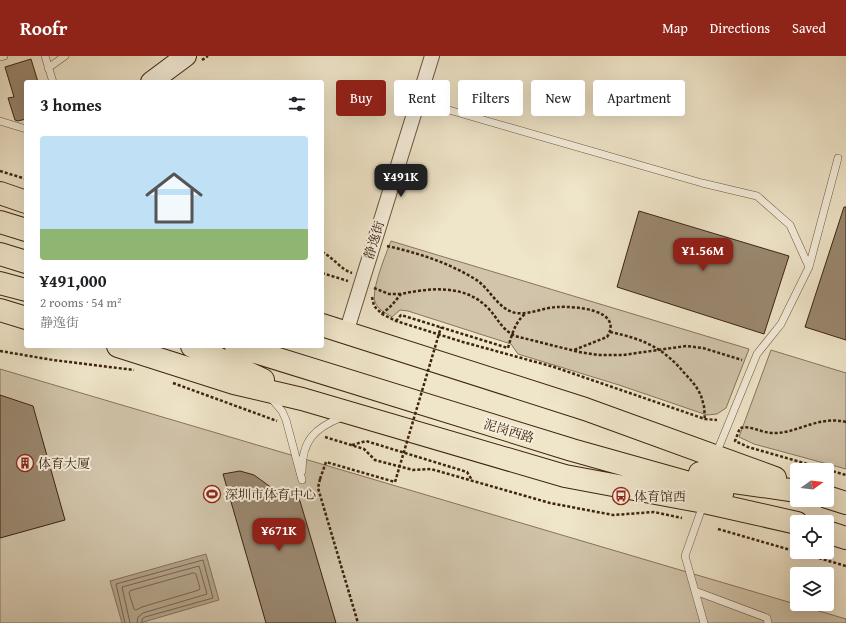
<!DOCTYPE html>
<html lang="en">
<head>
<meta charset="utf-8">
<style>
  :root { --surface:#fff; --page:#f2f2f2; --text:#202124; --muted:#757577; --accent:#8f2418 }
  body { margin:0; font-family:"Gentium Book Plus","Noto Serif SC",serif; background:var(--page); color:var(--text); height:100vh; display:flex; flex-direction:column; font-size:15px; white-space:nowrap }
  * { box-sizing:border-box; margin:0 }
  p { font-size:13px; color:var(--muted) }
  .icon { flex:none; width:22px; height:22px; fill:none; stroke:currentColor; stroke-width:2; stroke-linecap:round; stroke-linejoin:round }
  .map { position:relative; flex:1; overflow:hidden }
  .side { position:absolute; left:24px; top:24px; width:300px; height:268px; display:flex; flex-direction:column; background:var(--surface); border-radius:4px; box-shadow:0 4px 16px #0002 }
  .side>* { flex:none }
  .hud { position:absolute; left:336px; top:24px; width:380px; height:36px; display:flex; gap:8px }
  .needle { width:26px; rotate:75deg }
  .tools { position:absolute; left:790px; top:407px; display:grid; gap:8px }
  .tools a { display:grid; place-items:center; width:44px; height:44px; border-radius:4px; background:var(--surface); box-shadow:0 4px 16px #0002; font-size:20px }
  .price { position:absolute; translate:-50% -34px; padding:0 9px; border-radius:8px; background:var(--accent); color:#fff; font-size:13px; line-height:26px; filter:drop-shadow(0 1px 2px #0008) }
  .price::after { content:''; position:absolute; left:50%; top:24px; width:12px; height:9px; margin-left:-6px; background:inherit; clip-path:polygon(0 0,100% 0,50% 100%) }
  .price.active { background:#222; color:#fff }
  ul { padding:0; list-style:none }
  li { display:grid; align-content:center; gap:8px; height:212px; padding:0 16px }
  li span { display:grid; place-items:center; height:124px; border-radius:4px; color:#555 }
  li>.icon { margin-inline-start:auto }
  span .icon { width:72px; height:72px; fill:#fffc; stroke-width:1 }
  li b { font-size:17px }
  h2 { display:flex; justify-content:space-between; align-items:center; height:48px; padding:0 16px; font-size:17px }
  .chip { padding:0 14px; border-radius:4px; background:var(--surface); box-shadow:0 4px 16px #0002; font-size:14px; line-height:36px }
  .chip.active { background:var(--accent); color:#fff }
  header { display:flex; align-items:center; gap:24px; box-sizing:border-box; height:56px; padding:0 20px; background:var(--accent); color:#fff }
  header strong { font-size:19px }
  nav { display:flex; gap:22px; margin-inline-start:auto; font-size:14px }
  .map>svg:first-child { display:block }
</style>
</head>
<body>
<header>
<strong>Roofr</strong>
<nav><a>Map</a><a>Directions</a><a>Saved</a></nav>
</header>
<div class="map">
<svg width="846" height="567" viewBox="0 0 846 567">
  <rect width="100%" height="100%" fill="#efe5c9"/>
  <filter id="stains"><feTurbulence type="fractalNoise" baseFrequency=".005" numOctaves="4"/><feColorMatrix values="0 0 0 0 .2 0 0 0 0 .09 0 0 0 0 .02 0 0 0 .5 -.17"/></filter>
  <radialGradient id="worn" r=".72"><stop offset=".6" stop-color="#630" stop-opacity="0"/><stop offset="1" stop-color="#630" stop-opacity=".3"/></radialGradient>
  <path fill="#d1c4aa" stroke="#87745d" d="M391 185 749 293 726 352 717 358 707 359 619 329 518 298 511 288 408 255 400 254 392 261C386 257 378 254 375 246 371 234 386 198 391 185Z
    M771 294 846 317V413L754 388 739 381Z
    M0 313 846 563V567H0Z"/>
  <path fill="#b2a38a" stroke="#837059" d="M206 498 219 544 140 567H122L110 525Z"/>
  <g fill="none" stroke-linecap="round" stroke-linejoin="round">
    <path stroke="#78634d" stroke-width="1" d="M194 517 196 518 200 532 199 534 142 551 136 554 134 553 129 537 130 535Z
      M125 567 116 528 203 504 213 542 145 561 142 563V567
      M130 567 122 531 199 510 207 538 143 557 138 561 137 567"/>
  </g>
  <path fill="#9a8870" stroke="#3d2310" d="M31 3 38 26H26V63L18 65 15 64 8 42 14 41 5 11Z
    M844 151H846V284L805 271Z
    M639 155 789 200 764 278 617 231Z
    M0 339 33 350 65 464 0 482Z
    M240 415 254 419 272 432 288 436 296 440 300 445 336 567H266L223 418Z"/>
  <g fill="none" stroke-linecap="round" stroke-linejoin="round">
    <g stroke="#6a543e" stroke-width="8">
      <path id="lane" d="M45 0 53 26
        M0 1 4 0
        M48 12 65 0
        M418 45 702 127 757 140 790 169 809 211
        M0 65 26 73
        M270 341 282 355 286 364 302 424
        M716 398 757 298 781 268 809 211 838 102
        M302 415C302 384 315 372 342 361
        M703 449 685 500 704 567
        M695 535 767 562 768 567"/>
    </g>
    <g stroke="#6a543e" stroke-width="16">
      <path id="street" d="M346 277 432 0"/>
    </g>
    <g stroke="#3d2310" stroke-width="22">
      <path id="secondary" d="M151 26 186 0"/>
    </g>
    <g stroke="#3d2310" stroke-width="24">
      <path id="primary" d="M0 137 26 146
        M0 166 26 174
        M0 198 26 206
        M0 227 26 234
        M0 254 26 262
        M322 269 585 353 775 422
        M118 290 234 327 302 343 565 420 704 446 797 467
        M192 290 263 324
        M236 290 572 394 711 433 722 438
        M700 417 734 426 797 435
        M827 441 846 447
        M827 476 846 482"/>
    </g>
    <path stroke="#3d2310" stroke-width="2.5" stroke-dasharray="3 2" stroke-linecap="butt" d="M202 4 208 0
      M0 115 26 123
      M387 190C418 197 447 206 475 223 490 232 497 253 516 257 530 259 545 251 558 251 576 250 624 254 607 281L574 294
      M322 196C333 201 340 213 352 217
      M322 217 348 225
      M374 232 389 238H401
      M372 241 374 250 382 258 396 265 463 286 554 311 705 363 717 364
      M382 258 392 249 401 238C429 232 464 228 487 251 498 262 500 272 515 280L579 296 598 299H623L686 290 703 292 742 304
      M396 265 401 259 508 292C512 278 515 266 526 257
      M610 276C644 283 664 292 686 319 694 327 701 336 703 347 705 352 704 358 705 363
      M0 295 53 304 134 314
      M173 327 277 365
      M846 366C819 359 796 378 773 377 761 377 751 369 740 372L735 385 748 391 846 419
      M325 381 364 393 375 404 413 414 431 413 550 447 613 459 654 456 682 462
      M352 389 366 385 467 416 472 424
      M320 423 318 432 358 567
      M718 473 846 510"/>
    <use href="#lane" stroke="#f5eedc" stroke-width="7"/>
    <use href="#street" stroke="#f5eedc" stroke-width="14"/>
    <use href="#secondary" stroke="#f5eedc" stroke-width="20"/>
    <use href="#primary" stroke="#efe5c9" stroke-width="22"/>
    <path stroke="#3d2310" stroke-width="2.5" stroke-dasharray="3 2" stroke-linecap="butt" d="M320 423 326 406 395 426 441 271"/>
  </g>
  <defs>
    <g id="building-ring" transform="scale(0.9)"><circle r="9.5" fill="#f5eedc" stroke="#8f2418" stroke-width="1.5"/><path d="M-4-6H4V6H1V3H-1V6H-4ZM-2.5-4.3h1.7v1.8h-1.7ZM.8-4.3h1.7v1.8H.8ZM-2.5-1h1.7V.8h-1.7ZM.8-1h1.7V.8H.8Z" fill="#8f2418"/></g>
    <g id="stadium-ring" transform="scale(0.9)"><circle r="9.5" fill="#f5eedc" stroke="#8f2418" stroke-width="1.5"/><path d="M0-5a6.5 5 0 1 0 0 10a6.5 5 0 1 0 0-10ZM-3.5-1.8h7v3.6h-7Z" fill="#8f2418"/></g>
    <g id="bus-ring" transform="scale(0.9)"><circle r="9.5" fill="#f5eedc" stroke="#8f2418" stroke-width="1.5"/><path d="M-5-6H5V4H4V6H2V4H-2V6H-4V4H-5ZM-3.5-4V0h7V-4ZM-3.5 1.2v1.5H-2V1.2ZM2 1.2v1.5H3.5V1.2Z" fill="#8f2418"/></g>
  </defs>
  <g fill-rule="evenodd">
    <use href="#building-ring" x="25" y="407"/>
    <use href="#stadium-ring" x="212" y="438"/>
    <use href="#bus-ring" x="621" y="440"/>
  </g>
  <g text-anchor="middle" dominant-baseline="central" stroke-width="4" stroke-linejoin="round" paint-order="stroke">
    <g font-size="13" fill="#3d2310" stroke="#f5eedc">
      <text transform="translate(374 184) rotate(-73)">静逸街</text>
      <text transform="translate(509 375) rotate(17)">泥岗西路</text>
    </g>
    <g font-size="13" fill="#3d2310" stroke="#f5eedc" text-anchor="start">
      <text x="38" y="407">体育大厦</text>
      <text x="225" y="438">深圳市体育中心</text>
      <text x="634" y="440">体育馆西</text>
    </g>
  </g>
  <rect width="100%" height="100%" filter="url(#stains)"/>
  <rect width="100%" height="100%" fill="url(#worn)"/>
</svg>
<div class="tools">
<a><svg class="needle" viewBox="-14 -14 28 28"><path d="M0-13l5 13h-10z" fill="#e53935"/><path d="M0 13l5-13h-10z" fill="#757577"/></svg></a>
<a><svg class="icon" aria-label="locate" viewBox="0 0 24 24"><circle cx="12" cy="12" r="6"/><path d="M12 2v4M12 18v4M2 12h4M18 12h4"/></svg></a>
<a><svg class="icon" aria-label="layers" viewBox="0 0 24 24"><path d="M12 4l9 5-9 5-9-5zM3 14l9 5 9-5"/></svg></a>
</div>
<b class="price active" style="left:401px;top:142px">¥491K</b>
<b class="price" style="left:703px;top:216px">¥1.56M</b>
<b class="price" style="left:279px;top:496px">¥671K</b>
<div class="hud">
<a class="chip active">Buy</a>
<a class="chip">Rent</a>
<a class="chip">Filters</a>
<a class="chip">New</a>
<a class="chip">Apartment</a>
</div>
<section class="side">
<h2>3 homes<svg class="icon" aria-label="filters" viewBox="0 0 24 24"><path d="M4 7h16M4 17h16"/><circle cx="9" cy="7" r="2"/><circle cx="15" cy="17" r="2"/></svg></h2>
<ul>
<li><span style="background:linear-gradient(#bfe0f5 75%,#8fb573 0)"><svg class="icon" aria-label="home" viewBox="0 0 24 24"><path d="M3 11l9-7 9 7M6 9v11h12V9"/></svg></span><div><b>¥491,000</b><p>2 rooms · 54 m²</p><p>静逸街</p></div></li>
</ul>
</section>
</div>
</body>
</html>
